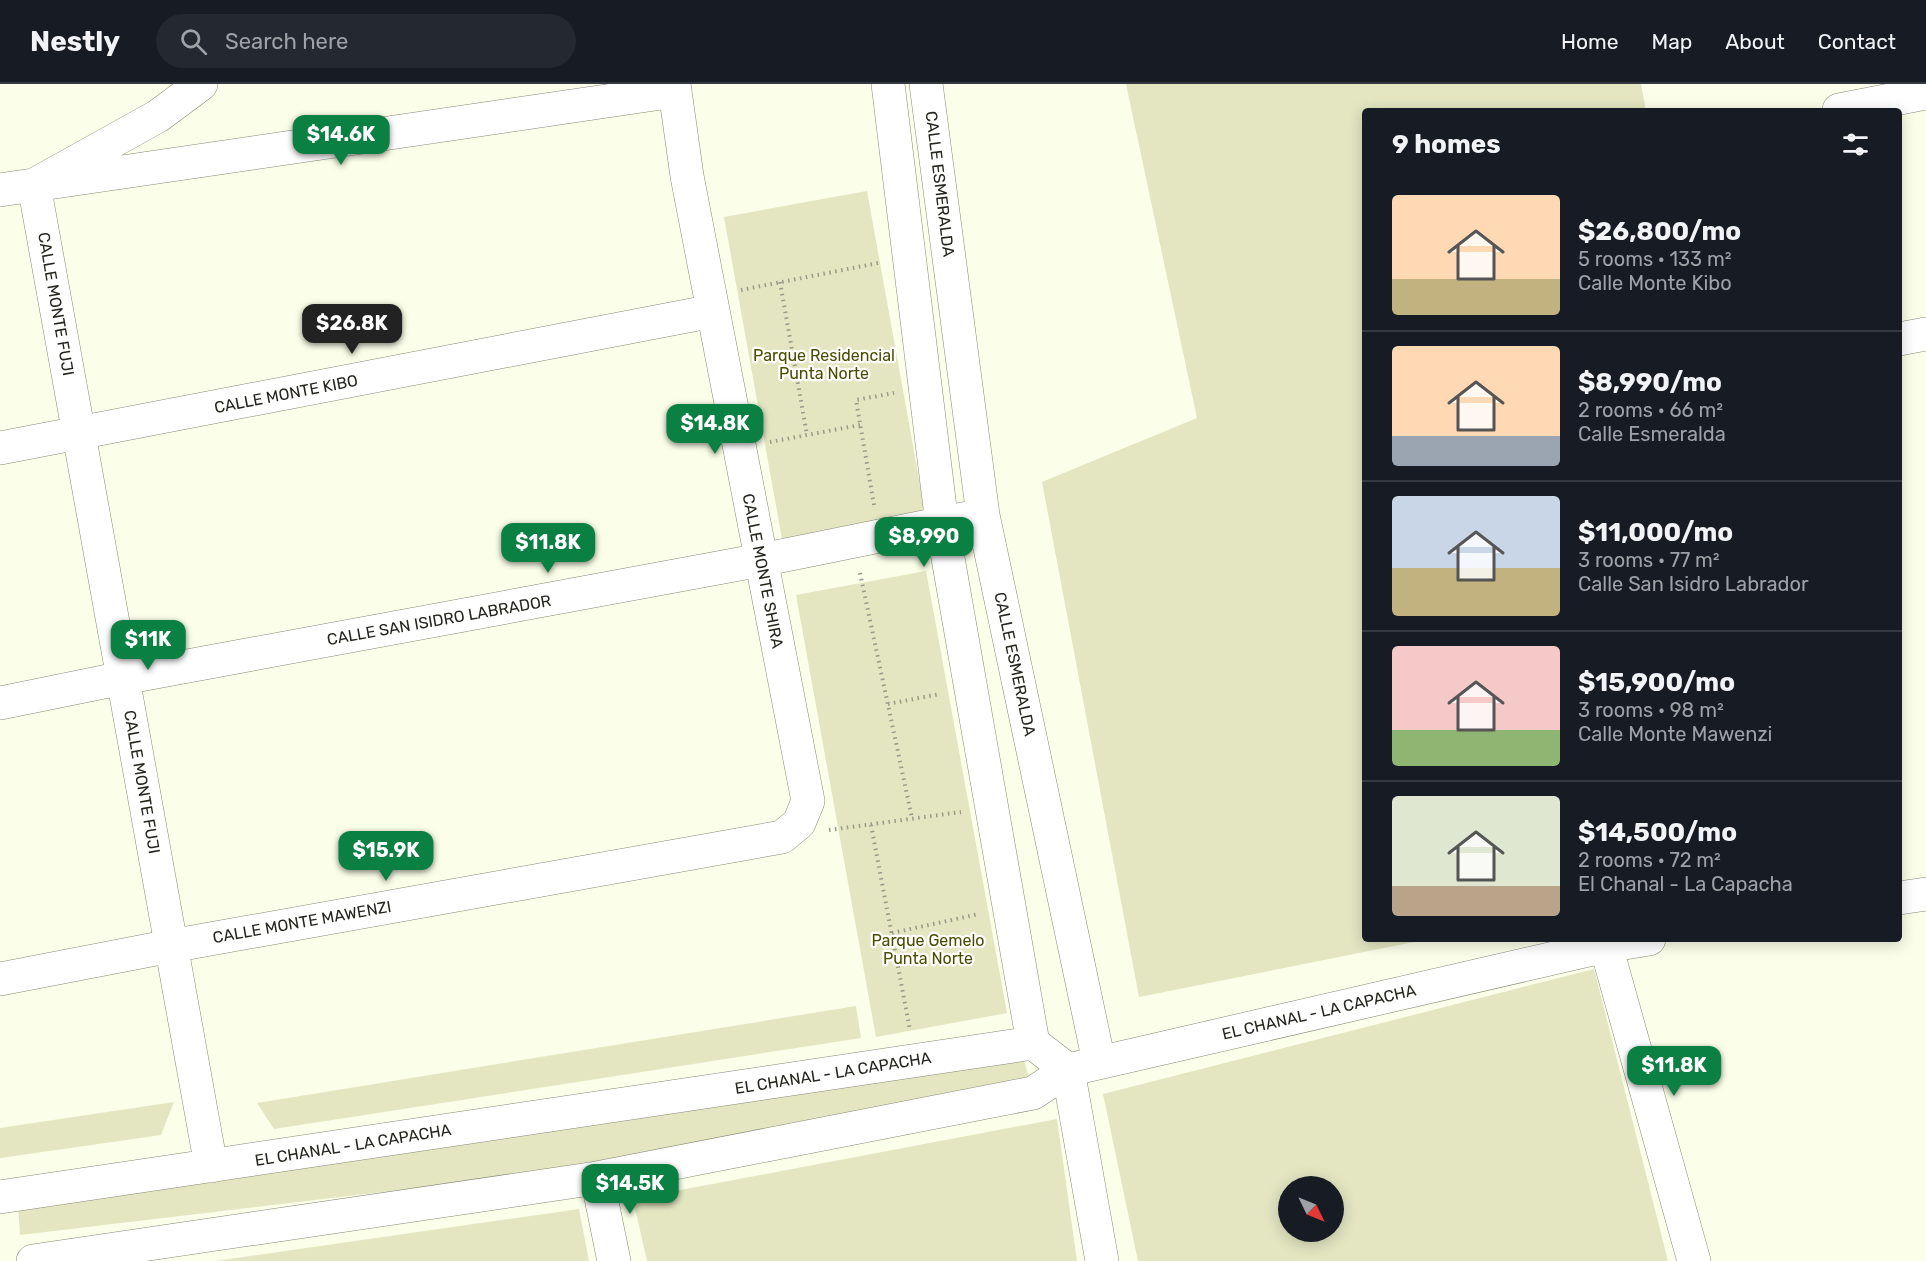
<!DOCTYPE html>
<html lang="en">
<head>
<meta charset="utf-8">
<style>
  :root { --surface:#171b24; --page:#242831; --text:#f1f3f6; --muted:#9ea1a6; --line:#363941; --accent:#0b8043 }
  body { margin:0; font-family:Rubik,sans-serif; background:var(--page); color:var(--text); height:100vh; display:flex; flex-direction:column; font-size:22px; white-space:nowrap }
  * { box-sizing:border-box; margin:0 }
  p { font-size:20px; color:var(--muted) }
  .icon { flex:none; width:33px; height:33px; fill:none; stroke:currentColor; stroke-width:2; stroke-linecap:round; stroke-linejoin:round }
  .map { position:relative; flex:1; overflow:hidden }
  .panel { position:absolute; left:1362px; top:24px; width:540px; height:834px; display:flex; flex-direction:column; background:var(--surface); border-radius:6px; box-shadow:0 3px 15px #0003 }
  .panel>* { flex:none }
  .needle { width:39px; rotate:133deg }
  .buttons { position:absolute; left:1278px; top:1092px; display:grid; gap:12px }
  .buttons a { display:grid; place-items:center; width:66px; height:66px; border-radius:50%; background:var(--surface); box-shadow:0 3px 15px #0003; font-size:30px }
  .price { position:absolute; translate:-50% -51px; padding:0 14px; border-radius:12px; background:var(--accent); color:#fff; font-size:20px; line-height:39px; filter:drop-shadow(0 2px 3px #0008) }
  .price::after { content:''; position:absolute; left:50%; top:36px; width:18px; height:14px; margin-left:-9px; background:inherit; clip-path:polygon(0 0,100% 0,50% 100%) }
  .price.current { background:#222; color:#fff }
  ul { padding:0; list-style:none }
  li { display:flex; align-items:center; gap:18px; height:150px; padding:0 30px }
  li+li { border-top:2px solid var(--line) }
  li span { display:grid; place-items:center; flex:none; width:168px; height:120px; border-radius:6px; color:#555 }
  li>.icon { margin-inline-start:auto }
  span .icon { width:72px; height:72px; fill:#fffc; stroke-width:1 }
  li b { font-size:26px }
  h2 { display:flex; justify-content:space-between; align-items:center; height:72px; padding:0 30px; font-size:26px }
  header { display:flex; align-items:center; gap:36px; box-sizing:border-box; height:84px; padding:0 30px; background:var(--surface); border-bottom:2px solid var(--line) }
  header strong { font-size:28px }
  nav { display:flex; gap:33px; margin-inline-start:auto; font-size:21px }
  .search { width:420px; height:54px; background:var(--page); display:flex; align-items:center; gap:15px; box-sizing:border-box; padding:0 21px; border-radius:33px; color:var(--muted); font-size:22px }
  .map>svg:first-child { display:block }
</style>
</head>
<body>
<header>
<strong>Nestly</strong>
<div class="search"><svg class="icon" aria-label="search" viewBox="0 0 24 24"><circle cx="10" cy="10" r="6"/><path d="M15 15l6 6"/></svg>Search here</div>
<nav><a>Home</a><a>Map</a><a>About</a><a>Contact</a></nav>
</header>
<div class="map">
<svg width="1926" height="1177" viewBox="0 0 1926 1177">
  <rect width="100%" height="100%" fill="#fbfee8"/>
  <path fill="#e3e6c1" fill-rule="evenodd" d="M1126 0H1641L1646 27H1365V855H1429L1139 913 1042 398 1197 334Z
    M867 107 925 428 782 455 724 133Z
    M926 487 1007 929 876 953 796 511Z
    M1594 885 1668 1177H1138L1103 1010ZM1288 1102H1334V1148H1288Z
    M856 922 861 954 274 1045 257 1019Z
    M1023 973 1030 998 776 1050 524 1091 20 1151 18 1121Z
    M174 1018 161 1051 0 1074V1044Z
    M1057 1035 1077 1177H647L633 1115Z
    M579 1125 589 1177H215Z"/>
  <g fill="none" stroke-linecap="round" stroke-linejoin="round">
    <g stroke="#878976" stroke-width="34">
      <path id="minor" d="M201 0 158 32 34 101 211 1082
        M888 0 942 440 1033 959
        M926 0 983 431 1099 978
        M1839 26 1926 9
        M0 106 675 7
        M1899 255 1926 250
        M0 364 713 227
        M0 619 123 594 761 476 983 431
        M1899 814 1926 810
        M1606 862 1694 1177
        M0 895 171 862 782 753 799 739 808 717 687 92 674 0
        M597 1094 614 1177
        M0 1113 1033 959 1068 986 1606 862 1649 855
        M33 1177 597 1094 1033 1009 1068 986 1102 1177"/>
    </g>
    <path stroke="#989a8a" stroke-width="4" stroke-dasharray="1.5 4.5" stroke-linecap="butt" d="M780 198 807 351
      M741 206 878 179
      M770 358 860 341
      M874 421 856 316 894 309
      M860 489 912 734
      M888 620 940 610
      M871 741 910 946
      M829 746 961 728
      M892 849 979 830"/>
    <use href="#minor" stroke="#fff" stroke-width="33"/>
  </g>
  <g text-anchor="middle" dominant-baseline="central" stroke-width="4.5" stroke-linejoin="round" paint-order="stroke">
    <g font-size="16" fill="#24251d" stroke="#fff">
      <text transform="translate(940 100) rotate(83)">CALLE ESMERALDA</text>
      <text transform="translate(56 220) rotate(80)">CALLE MONTE FUJI</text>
      <text transform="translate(286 310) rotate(-11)">CALLE MONTE KIBO</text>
      <text transform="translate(763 487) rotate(79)">CALLE MONTE SHIRA</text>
      <text transform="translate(439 536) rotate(-10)">CALLE SAN ISIDRO LABRADOR</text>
      <text transform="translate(1015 580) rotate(78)">CALLE ESMERALDA</text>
      <text transform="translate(142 698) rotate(80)">CALLE MONTE FUJI</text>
      <text transform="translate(302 838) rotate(-10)">CALLE MONTE MAWENZI</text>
      <text transform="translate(1319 928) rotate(-13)">EL CHANAL - LA CAPACHA</text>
      <text transform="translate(833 989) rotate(-9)">EL CHANAL - LA CAPACHA</text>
      <text transform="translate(353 1061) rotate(-9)">EL CHANAL - LA CAPACHA</text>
    </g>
    <g font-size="16" fill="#4a4c01" stroke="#fff">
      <text x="824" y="271">Parque Residencial<tspan x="824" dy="18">Punta Norte</tspan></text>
      <text x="928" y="856">Parque Gemelo<tspan x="928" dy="18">Punta Norte</tspan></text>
    </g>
  </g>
</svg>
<div class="buttons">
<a><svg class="needle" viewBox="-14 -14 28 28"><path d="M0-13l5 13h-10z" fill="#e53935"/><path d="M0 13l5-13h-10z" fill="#9ea1a6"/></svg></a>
</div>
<b class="price" style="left:341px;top:82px">$14.6K</b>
<b class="price current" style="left:352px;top:271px">$26.8K</b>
<b class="price" style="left:715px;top:371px">$14.8K</b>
<b class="price" style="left:924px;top:484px">$8,990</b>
<b class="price" style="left:548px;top:490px">$11.8K</b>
<b class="price" style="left:148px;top:587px">$11K</b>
<b class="price" style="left:386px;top:798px">$15.9K</b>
<b class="price" style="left:1674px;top:1013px">$11.8K</b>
<b class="price" style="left:630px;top:1131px">$14.5K</b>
<section class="panel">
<h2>9 homes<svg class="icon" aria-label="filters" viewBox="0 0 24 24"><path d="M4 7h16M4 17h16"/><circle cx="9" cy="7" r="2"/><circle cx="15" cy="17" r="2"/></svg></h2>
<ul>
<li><span style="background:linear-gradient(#ffd9b3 70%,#c2b280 0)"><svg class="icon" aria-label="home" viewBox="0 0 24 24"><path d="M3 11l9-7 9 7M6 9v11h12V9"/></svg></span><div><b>$26,800/mo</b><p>5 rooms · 133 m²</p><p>Calle Monte Kibo</p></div></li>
<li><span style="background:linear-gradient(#ffd9b3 75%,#9aa5b1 0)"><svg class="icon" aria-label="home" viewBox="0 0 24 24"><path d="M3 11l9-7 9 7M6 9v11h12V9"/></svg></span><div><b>$8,990/mo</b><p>2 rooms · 66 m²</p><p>Calle Esmeralda</p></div></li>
<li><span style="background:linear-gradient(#c9d6e8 60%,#c2b280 0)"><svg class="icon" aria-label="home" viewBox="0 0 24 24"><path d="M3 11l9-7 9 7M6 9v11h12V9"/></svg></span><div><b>$11,000/mo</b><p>3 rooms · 77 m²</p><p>Calle San Isidro Labrador</p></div></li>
<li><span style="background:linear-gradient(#f6c9c9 70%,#8fb573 0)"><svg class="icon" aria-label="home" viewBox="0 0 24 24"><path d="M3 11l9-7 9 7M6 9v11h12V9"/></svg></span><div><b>$15,900/mo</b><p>3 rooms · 98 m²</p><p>Calle Monte Mawenzi</p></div></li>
<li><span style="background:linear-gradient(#dfe7d0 75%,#b9a48a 0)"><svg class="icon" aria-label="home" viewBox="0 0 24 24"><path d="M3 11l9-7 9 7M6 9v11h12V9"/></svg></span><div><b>$14,500/mo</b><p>2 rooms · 72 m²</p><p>El Chanal - La Capacha</p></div></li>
</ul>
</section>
</div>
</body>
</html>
